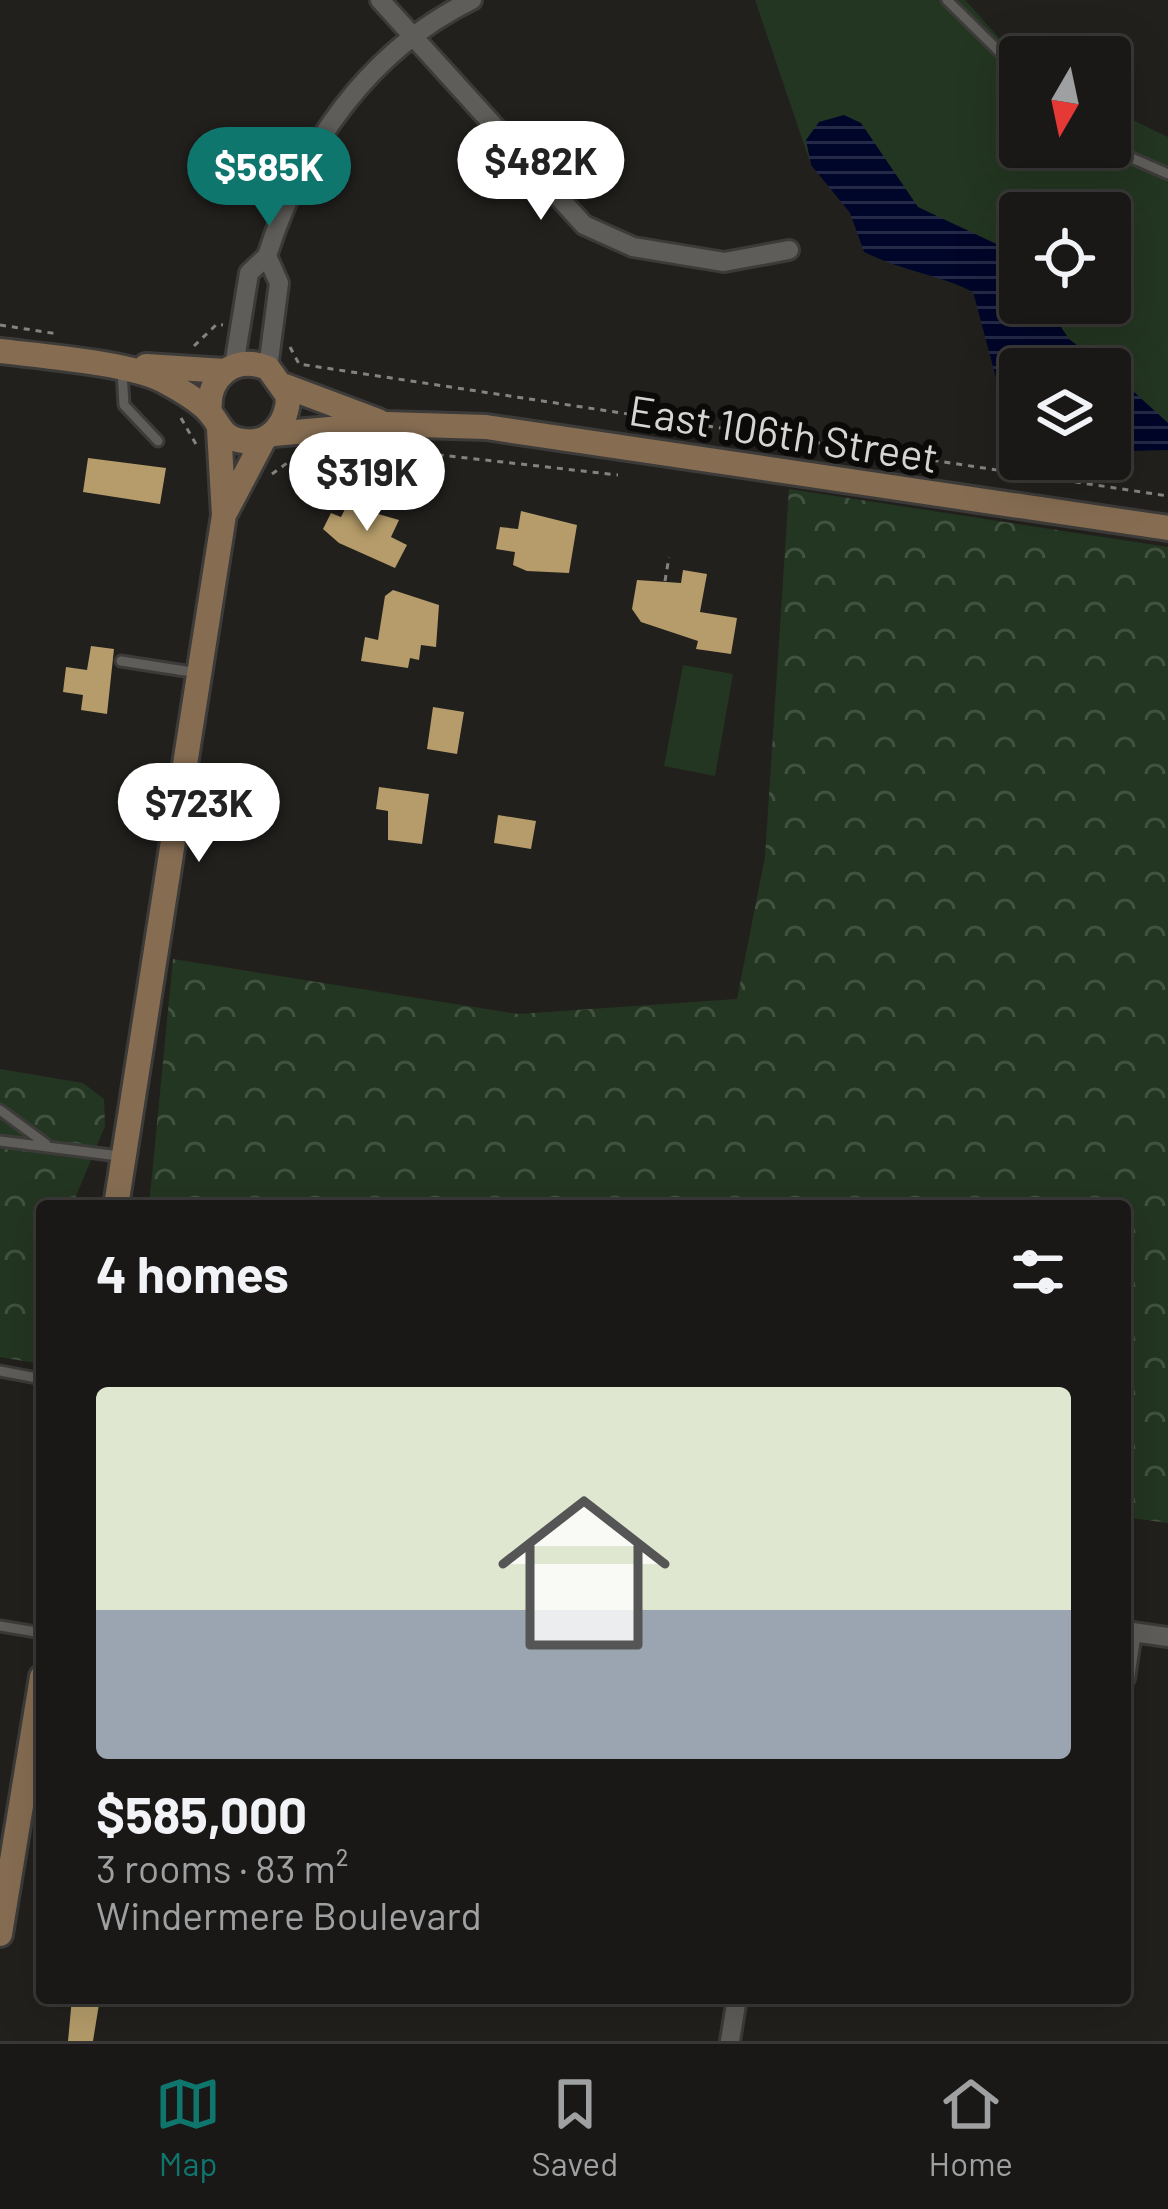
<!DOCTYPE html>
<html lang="en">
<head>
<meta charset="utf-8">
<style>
  :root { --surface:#1a1816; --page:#272523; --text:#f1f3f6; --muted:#9fa0a1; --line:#383735; --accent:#0f766e }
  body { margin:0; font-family:Barlow,sans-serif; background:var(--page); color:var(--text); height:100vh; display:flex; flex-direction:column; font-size:45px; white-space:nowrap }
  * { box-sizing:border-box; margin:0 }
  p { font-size:39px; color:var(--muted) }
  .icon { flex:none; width:66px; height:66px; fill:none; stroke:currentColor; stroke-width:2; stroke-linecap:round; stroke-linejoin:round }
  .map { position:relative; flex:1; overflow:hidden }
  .details { position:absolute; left:36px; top:1200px; width:1095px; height:804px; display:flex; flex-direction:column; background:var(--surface); border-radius:12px; box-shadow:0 12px 48px #0002,0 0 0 3px var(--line) }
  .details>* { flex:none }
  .needle { width:78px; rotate:189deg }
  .tools { position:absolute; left:999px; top:36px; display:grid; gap:24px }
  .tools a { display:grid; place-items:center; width:132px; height:132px; border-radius:12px; background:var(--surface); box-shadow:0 12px 48px #0002,0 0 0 3px var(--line); font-size:60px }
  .price { position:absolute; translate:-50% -102px; padding:0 27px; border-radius:42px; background:#fff; color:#222; font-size:39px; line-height:78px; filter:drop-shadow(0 3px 6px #0008) }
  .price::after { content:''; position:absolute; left:50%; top:72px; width:36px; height:27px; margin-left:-18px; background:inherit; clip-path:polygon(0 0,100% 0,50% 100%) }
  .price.selected { background:var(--accent); color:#fff }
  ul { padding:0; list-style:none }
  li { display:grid; align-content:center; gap:24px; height:636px; padding:0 60px }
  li+li { border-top:3px solid var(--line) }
  li span { display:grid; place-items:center; height:372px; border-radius:12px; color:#555 }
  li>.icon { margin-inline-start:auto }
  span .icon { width:216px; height:216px; fill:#fffc; stroke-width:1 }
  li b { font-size:51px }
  h2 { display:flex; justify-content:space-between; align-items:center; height:144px; padding:0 60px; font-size:51px }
  .tab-bar { display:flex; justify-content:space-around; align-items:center; height:168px; border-top:3px solid var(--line); background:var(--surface); font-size:33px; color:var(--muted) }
  .tab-bar a { display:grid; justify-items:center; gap:6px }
  .tab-bar .selected { color:var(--accent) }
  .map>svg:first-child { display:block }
</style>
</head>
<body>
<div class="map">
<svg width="1168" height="2041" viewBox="0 0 1168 2041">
  <defs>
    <pattern id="forest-crowns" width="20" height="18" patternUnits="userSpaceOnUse" patternTransform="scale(3)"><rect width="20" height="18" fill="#233621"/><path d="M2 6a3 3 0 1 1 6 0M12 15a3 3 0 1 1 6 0" fill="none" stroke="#425240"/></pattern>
    <pattern id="water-rules" width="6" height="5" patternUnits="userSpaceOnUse" patternTransform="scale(3)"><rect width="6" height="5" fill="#000629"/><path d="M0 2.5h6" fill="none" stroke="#242947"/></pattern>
  </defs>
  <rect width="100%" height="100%" fill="#22201d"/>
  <path fill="#233621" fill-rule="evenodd" d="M755 0H965L1020 61V147H1110V109L1168 137V450L1135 451 1110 438V369H1020V420L1016 418 1000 393 973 292C937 274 899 270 864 252L850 213 811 165ZM1020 213H1110V303H1020Z
    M683 665 733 674 715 776 664 766Z"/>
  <path fill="url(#forest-crowns)" d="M789 489 1168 547V1523L1125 1517V1206H149L173 959 518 1014 737 999 765 857Z
    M0 1069 83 1083 104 1099 105 1126 72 1206H42V1364L0 1357Z"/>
  <path fill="url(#water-rules)" d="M844 115 861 123 918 207 1007 249 1020 267V303H1045L1069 339 1109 369H1020V420L1016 418 1000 393 973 292C937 274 899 270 864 252L850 213 811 165 806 140 819 122Z
    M1110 370 1168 423V450L1135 451 1110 438Z"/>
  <path fill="#b59c6a" d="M88 458 166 468 160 504 83 492Z
    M347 505 399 520 391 537 407 545 395 568 339 543 323 529 331 513 341 517Z
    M521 511 577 525 569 573 527 571 513 565 515 552 496 549 500 527 518 529Z
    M683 570 707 574 700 612 737 618 731 654 696 649 698 641 641 622 632 609 637 580 681 583Z
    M393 590 439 605 436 647 421 645 419 660 410 658 408 668 361 661 365 637 378 640 385 596Z
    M91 646 114 649 107 714 81 710 83 695 63 692 66 667 87 670Z
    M433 707 464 712 457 754 427 749Z
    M379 787 429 794 422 844 388 840V811L376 809Z
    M498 815 536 821 531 849 494 843Z
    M72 1998H100L93 2041H68Z"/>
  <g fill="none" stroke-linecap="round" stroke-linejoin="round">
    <g stroke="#3c3b39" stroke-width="15">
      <path id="lane" d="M947 0 1020 72
        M1110 141 1125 155 1168 174
        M122 371 124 405 158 441
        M121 661 198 673
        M0 1110 46 1144
        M0 1141 119 1156
        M0 1371 42 1379
        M0 1626 42 1633"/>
    </g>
    <g stroke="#3c3b39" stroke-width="24">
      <path id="street" d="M380 0 584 225 633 247 724 262 789 250
        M267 256C301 148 368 51 472 0
        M234 366 249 273 267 256 279 283 268 368
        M1125 1631 1168 1637
        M1125 1678 1132 1632
        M730 2041 737 1998"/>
    </g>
    <g stroke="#3c3b39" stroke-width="30">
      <path id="secondary" d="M0 351C40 356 131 363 164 381 177 388 200 401 210 413 221 426 223 439 243 441 271 445 288 422 288 396L268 368C234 354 206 377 210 413
        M146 366 225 371
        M285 386 378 421
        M273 434 386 424 486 427 1168 528
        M225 513 264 439
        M116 1206 224 515 219 429
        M0 1934 42 1677"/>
    </g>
    <path stroke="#858381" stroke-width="3" stroke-dasharray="6 6" stroke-linecap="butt" d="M0 325 58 334
      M194 346 217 324 223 325
      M290 347 299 364 1168 496
      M181 418 197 446
      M378 448 618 475
      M272 474 298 455
      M665 581 669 557"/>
    <use href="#lane" stroke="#5f5d59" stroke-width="9"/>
    <use href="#street" stroke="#5f5d59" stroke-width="18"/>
    <use href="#secondary" stroke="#866d52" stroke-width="24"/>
  </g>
  <g text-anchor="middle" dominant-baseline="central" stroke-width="12" stroke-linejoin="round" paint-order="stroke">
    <g font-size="42" fill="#d6d5d3" stroke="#0b0a09">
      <text transform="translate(784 432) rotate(9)">East 106th Street</text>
    </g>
  </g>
</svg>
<div class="tools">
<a><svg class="needle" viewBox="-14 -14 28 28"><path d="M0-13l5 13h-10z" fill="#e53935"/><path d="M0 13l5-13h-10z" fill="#9fa0a1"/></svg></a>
<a><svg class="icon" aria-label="locate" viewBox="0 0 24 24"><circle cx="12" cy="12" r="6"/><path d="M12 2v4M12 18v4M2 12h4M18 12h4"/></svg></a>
<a><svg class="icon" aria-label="layers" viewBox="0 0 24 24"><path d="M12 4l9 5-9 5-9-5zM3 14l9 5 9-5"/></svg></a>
</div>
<b class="price" style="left:541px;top:223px">$482K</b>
<b class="price selected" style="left:269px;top:229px">$585K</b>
<b class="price" style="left:367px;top:534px">$319K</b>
<b class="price" style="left:199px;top:865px">$723K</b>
<section class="details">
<h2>4 homes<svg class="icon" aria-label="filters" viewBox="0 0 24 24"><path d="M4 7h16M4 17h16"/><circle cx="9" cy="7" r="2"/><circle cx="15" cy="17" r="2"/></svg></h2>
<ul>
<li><span style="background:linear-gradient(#dfe7d0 60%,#9aa5b1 0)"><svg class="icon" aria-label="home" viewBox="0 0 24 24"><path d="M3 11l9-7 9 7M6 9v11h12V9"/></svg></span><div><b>$585,000</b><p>3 rooms · 83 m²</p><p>Windermere Boulevard</p></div></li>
</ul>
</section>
</div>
<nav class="tab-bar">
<a class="selected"><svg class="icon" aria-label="map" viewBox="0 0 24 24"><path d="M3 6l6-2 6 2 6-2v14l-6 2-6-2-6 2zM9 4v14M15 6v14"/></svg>Map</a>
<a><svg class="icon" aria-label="saved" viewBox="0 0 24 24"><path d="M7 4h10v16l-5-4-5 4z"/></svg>Saved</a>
<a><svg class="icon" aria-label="home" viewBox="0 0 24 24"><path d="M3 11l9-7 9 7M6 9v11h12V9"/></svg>Home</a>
</nav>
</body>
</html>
